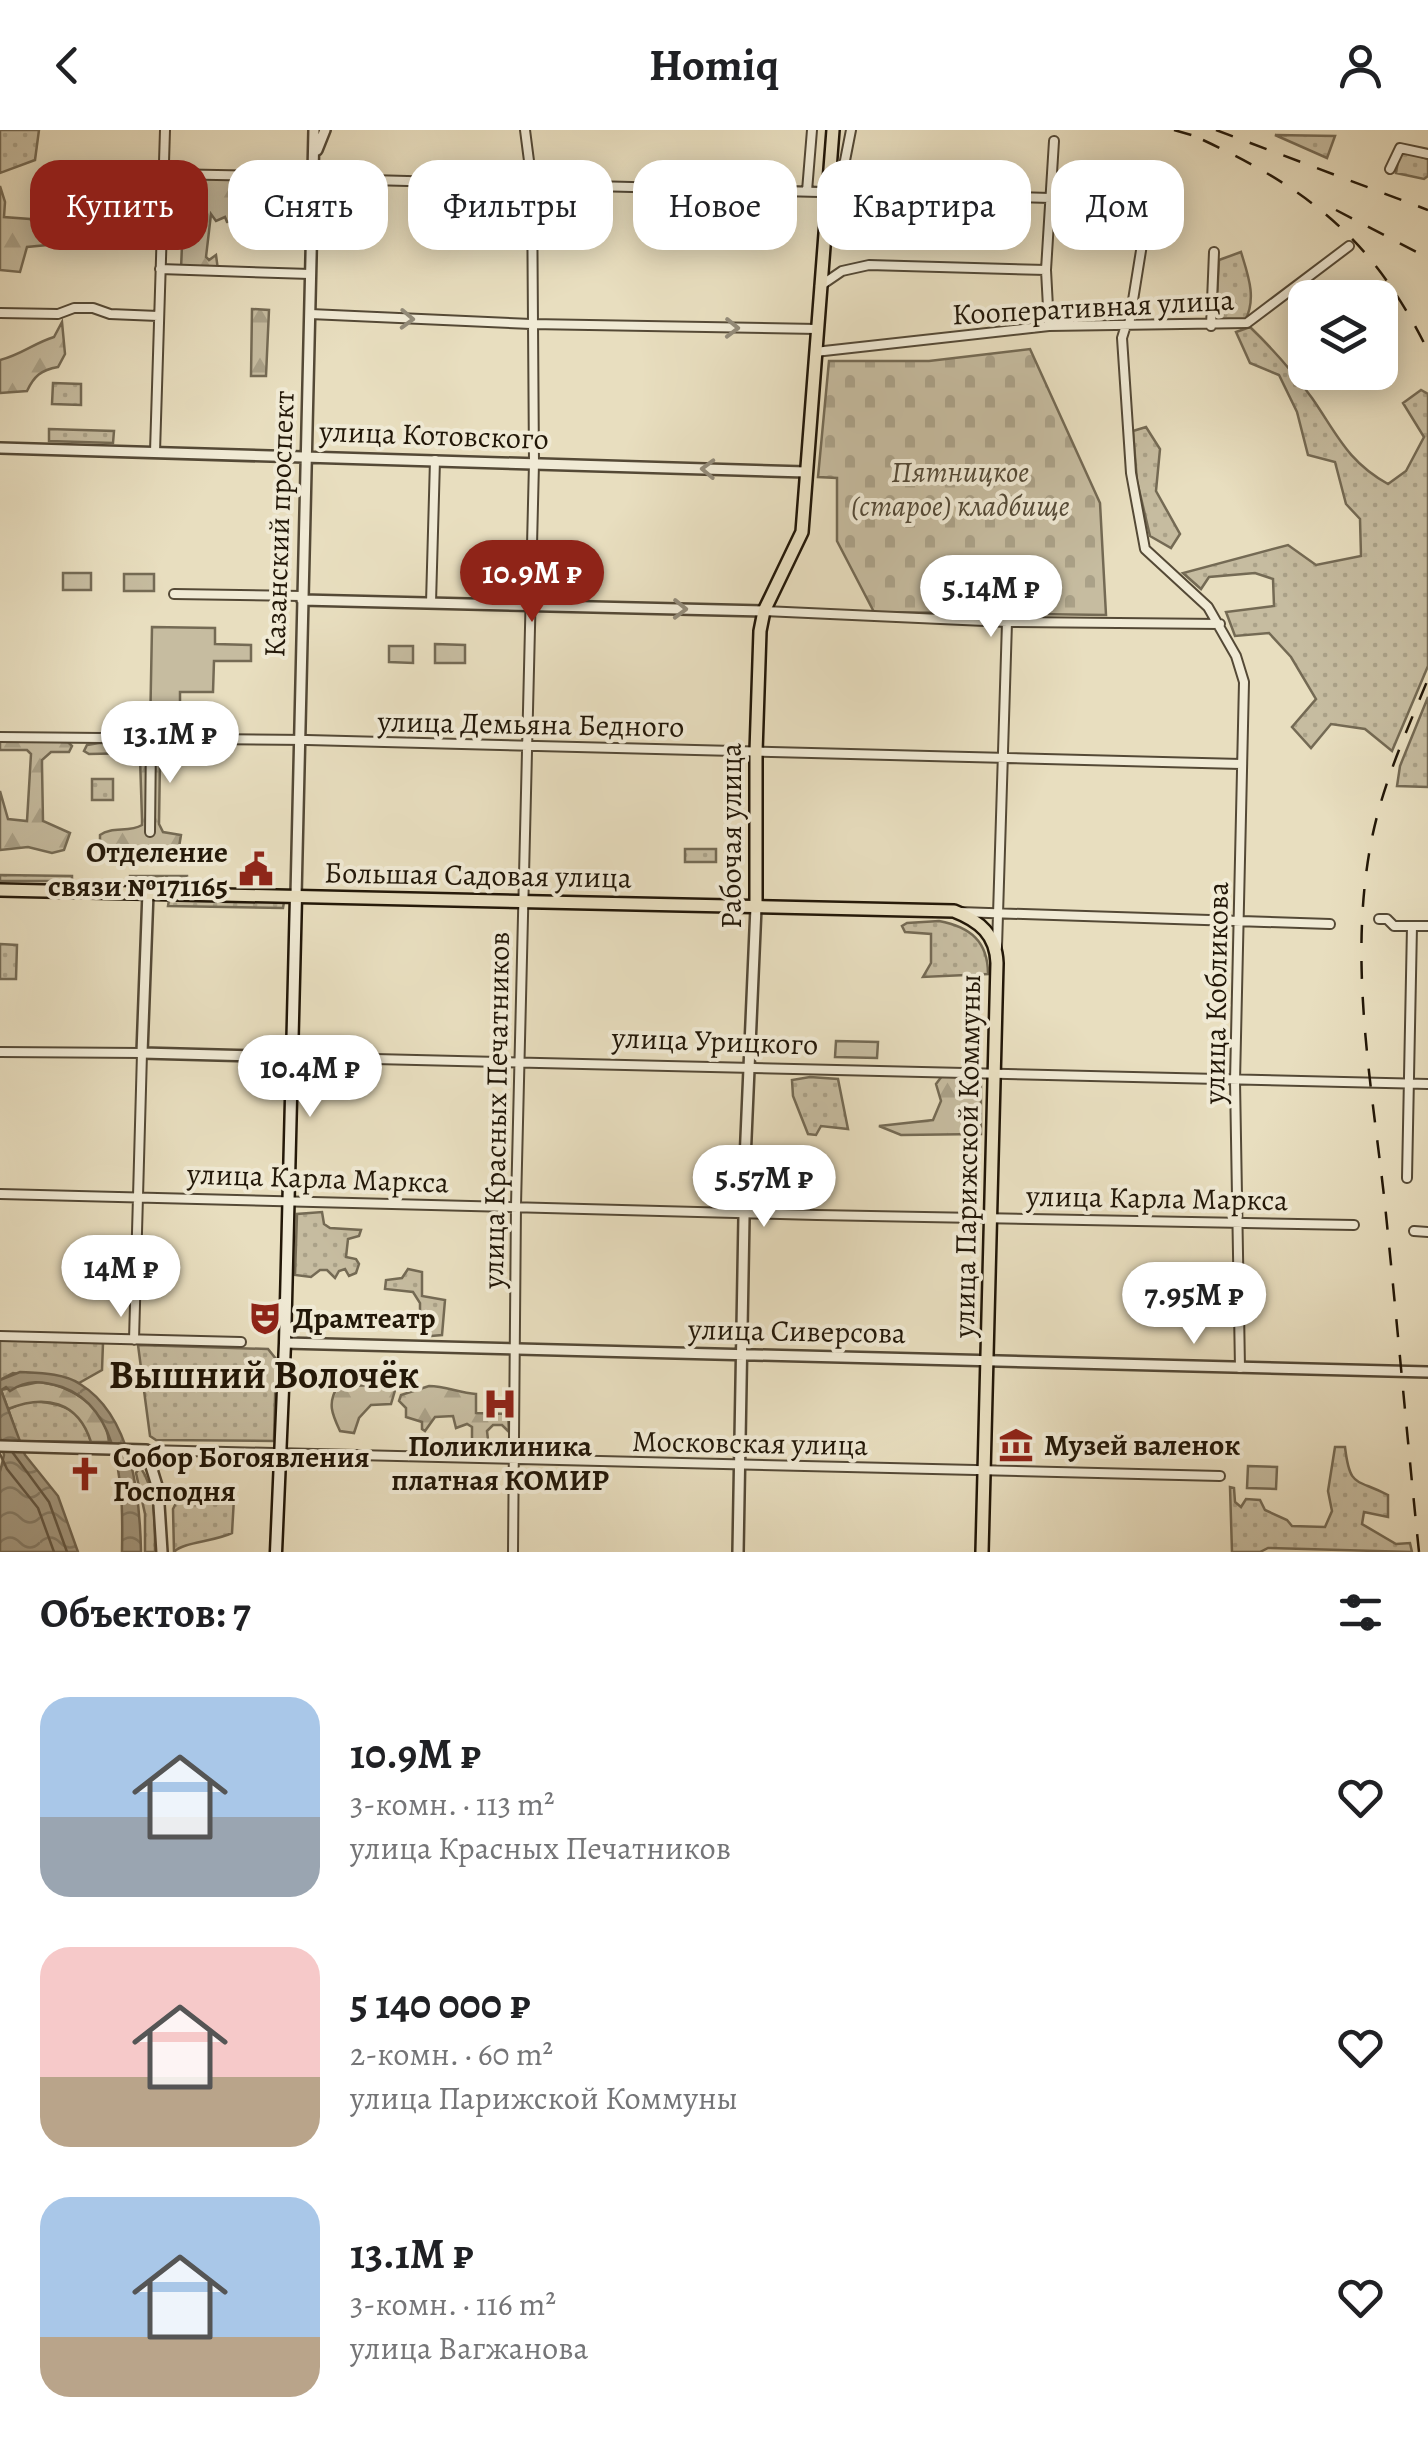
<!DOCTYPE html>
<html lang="ru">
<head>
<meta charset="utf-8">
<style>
  :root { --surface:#fff; --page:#f6f6f6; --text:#202124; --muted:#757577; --accent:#8f2418 }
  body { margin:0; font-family:Alegreya,serif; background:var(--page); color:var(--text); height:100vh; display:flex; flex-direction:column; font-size:38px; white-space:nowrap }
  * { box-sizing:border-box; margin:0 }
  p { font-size:32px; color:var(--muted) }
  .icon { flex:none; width:55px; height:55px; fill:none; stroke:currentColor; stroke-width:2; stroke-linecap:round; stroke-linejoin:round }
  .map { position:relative; height:1422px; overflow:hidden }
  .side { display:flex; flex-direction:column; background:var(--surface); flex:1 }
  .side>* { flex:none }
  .guide { position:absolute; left:30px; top:30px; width:1370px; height:90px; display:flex; gap:20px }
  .buttons { position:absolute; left:1288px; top:150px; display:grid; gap:20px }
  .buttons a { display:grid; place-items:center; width:110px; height:110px; border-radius:20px; background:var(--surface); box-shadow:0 5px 25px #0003; font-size:50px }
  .price { position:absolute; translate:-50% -85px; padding:0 22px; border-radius:35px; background:#fff; color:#222; font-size:32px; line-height:65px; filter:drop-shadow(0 2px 5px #0008) }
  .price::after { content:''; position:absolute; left:50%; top:60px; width:30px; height:22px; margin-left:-15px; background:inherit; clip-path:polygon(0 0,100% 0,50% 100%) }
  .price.on { background:var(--accent); color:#fff }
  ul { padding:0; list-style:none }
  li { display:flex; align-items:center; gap:30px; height:250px; padding:0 40px }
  li span { display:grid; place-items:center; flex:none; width:280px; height:200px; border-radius:30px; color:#555 }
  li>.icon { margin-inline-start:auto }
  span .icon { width:120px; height:120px; fill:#fffc; stroke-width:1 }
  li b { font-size:42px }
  h2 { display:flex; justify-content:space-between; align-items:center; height:120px; padding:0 40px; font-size:42px }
  .pill { padding:0 35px; border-radius:30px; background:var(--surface); box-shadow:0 5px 25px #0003; font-size:35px; line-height:90px }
  .pill.on { background:var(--accent); color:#fff }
  header { display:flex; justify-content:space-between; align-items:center; height:130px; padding:0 40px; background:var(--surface); font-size:45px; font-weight:600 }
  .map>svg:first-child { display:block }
</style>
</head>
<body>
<header><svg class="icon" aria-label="back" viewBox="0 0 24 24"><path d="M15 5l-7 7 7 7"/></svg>Homiq<svg class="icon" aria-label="person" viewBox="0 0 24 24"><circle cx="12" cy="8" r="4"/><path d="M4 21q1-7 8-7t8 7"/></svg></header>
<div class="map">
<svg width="1428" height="1422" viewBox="0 0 1428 1422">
  <defs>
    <pattern id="green-dots" width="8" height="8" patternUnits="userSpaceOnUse" patternTransform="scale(2.5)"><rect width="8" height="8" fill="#c6bca0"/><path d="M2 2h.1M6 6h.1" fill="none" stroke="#aaa188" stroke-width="1.8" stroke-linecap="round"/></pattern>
    <pattern id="forest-firs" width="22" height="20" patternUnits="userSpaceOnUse" patternTransform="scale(2.5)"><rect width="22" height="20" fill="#c6bca0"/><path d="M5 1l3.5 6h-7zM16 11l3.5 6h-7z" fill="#aaa188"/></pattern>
    <pattern id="cemetery-stones" width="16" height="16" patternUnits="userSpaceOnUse" patternTransform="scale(2.5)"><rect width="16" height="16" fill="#c6bca0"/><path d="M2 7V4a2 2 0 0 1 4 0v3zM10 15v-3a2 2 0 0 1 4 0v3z" fill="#aaa188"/></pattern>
    <pattern id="water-waves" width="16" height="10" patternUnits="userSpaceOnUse" patternTransform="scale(2.5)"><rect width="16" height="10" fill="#a59a81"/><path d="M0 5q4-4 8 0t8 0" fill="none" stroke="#867d68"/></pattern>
  </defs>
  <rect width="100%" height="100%" fill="#e8debf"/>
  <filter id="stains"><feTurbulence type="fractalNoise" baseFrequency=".002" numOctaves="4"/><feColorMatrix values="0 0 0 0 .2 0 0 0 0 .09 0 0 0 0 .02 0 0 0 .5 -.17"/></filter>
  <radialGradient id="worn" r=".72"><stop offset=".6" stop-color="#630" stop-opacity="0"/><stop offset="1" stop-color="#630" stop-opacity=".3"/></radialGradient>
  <path fill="url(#green-dots)" stroke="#746a54" stroke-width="2.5" d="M0 0H39L35 30 0 43Z
    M1275 5 1335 6 1327 28Z
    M1400 20 1428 29V46L1424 49 1396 43Z
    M64 42 118 44 119 51 101 62 93 74 74 73 63 64Z
    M1241 122C1248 145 1257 168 1245 191L1220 192 1216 186 1219 130Z
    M1250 197C1273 219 1293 242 1312 268 1337 304 1347 331 1388 354L1406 341 1424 307 1403 273 1421 260 1428 264V536L1392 621 1365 599 1331 594 1311 618 1292 597 1316 569 1291 527 1269 503 1235 506 1226 482 1274 476 1273 449 1255 443 1209 447 1201 459 1183 443 1288 415 1316 435 1361 426 1360 389 1346 374 1335 332 1308 325 1297 282 1279 245 1250 233 1236 202Z
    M53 253 81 254V275L52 274Z
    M1146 297 1160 319 1156 361 1180 404 1171 418 1150 406 1137 351 1133 301Z
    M49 299 114 301 113 313 49 311Z
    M1428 567V657L1397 656 1400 636Z
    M92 649H113V670H92Z
    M685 719H716V732H685Z
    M0 745 72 746V751H0Z
    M130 746H187V753H130Z
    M169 770 284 772 283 778 168 776Z
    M939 791C970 797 988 811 988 844L923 847 931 833V804L905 802 902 796 907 793Z
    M0 814 17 815 16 849H0Z
    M810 947 838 949 848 999 821 996 816 1005 808 1004 793 966 792 950Z
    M322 1082 324 1094 330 1098 361 1100 359 1106 348 1109 346 1127 356 1129 359 1134 356 1143 349 1146 345 1139 339 1141 335 1148 327 1140H320L311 1147 295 1145 297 1084Z
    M408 1139 422 1142V1166L445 1170 442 1205 420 1207V1173L413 1162 385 1159 386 1150 402 1148Z
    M0 1210 103 1213 102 1240 79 1253 13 1243 0 1250Z
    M138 1215 268 1219 276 1229 274 1311 156 1310 150 1306Z
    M28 1271C61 1273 80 1276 91 1312L19 1311 8 1279Z
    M1335 1317H1345C1350 1359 1356 1348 1388 1365V1387L1364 1382 1362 1394 1396 1414 1410 1413 1412 1422 1268 1418 1260 1422H1232L1230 1357 1234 1358 1235 1372 1241 1377 1246 1369 1260 1370 1265 1380 1287 1390 1292 1396 1325 1397 1332 1381 1328 1361Z
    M140 1337C156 1358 155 1396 155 1422H145V1384L136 1343Z
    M215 1364 234 1368 232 1403C213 1412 183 1412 174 1422L173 1379 179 1367Z"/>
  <path fill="url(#forest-firs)" stroke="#746a54" stroke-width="2.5" d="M178 46 279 49 276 66 252 71 245 90 227 92 225 87 216 91 211 84 206 127 209 130 216 125 218 140 181 139 182 115 175 111 191 101V89L181 85 172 59 174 48Z
    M0 56 5 72 4 87 30 89 46 108 53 107 58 100 66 97 70 105 67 118 58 114 27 117 20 142 0 140Z
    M252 179 269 180 266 246H251Z
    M62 192 65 224 58 237C41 240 34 246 27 261L0 263V230C21 225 34 213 54 207Z
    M0 609 68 612 72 616 69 622H51L42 630V636L43 691 70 703 64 720 52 723 28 717 0 720V661L8 689 27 691 31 624 27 620H0Z
    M99 613H180L184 618V624L160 631 159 694 163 702 181 705 179 717 112 721 100 717V705C112 696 129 703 142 695V689L140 628 136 623 89 624 84 621 87 615Z
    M942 946 975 947 981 952V1004L901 1005 879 996 933 990 941 971 936 954Z
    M39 1252C72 1256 105 1276 109 1312H91C78 1271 45 1264 8 1279L1 1260Z
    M387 1255 396 1257 391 1274 371 1275 359 1288 354 1303 340 1301C332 1284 327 1273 338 1256Z
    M429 1256C446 1256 459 1263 476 1264V1283L508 1284 509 1302 502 1295H493L487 1301 489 1318 472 1320V1297L467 1294 456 1298 453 1286 435 1287 425 1301 422 1299V1292L406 1287V1278L399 1271 401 1265Z"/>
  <path fill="url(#cemetery-stones)" stroke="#746a54" stroke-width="2.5" d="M1030 219 1100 373 1106 485 874 482 837 411V348L818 347 829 231H929Z"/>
  <path fill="#c6bca0" stroke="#746a54" stroke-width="2.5" d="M63 443H91V460H63Z
    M124 444H154V461H124Z
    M152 497 215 498V514L251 515V531H214L213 562H180V603L150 602Z
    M435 514 465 515V533H435Z
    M389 516H413V533L389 532Z
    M836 911 878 912 877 928 835 927Z
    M1248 1336 1277 1337 1276 1359 1247 1358Z"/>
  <path fill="url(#water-waves)" stroke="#716651" stroke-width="2.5" d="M20 1242C39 1243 64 1243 80 1254 132 1286 140 1366 141 1422H122C123 1368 124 1279 62 1257 43 1251 27 1249 10 1261L6 1257 1 1260 25 1325 58 1366 78 1422H0V1342L4 1325 0 1307V1250Z"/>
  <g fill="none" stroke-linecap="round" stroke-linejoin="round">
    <path stroke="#645844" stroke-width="2.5" d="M13 1323 49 1372 67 1422
      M0 1324 7 1339 38 1378 54 1422"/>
    <g stroke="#544936" stroke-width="12">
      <path id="minor" d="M1390 39 1400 18 1428 24
        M165 44 312 47
        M370 50 1050 68
        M807 61 812 0
        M839 61 851 0
        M160 139 310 144
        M820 156 842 141 869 135 1046 140
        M0 183 58 184 74 178H93L110 184 158 186
        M310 184 531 194 817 199
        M1126 195 1122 208 1131 343 1145 419 1208 477 1236 526 1244 552 1235 951 1240 1238
        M1129 195 1149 71
        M1049 196 1046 140 1054 11
        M1211 196 1214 122
        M815 222 1049 196 1247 193 1349 116
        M155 322 165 0
        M174 464 302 466
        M431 473 435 330
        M764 481 1007 492 1220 494
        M0 607 307 610 1241 634
        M150 702 151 609
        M959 782 1330 794
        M1379 789H1387L1394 796H1428
        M997 817 1007 492
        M0 922 142 923 134 1210
        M291 927 1428 954
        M1407 1048 1412 796
        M0 1064 817 1085 1354 1095
        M1414 1101 1428 1102
        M0 1206 241 1212
        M146 1320 1220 1346
        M513 1422 516 1075 534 333 532 54 525 0"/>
    </g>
    <g stroke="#544936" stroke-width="14">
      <path id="tertiary" d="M317 20 325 0
        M0 318 806 342
        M302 470 764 481
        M148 762 142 923 291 927
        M296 766 314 0
        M285 1213 1428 1242
        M0 1316 146 1320 158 1359 162 1422
        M738 1422 745 1031 756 777"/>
    </g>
    <g stroke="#221708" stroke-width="15">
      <path id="secondary" d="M276 1422 285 1213 296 766"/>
    </g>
    <g stroke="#221708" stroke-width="16">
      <path id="primary" d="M756 777V622L760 501 764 481 802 402 833 0"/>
    </g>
    <g stroke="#221708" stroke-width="16">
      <path id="trunk" d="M0 760 954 781C980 791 996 805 997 833L982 1422"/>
    </g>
    <use href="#minor" stroke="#f0ead5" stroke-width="8"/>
    <use href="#tertiary" stroke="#f0ead5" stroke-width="9"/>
    <use href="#secondary" stroke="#f0ead5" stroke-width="10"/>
    <use href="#primary" stroke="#e8debf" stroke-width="11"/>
    <use href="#trunk" stroke="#e8debf" stroke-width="11"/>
    <path stroke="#221708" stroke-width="2.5" stroke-dasharray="18 18" stroke-linecap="butt" d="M1174 0 1195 6
      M1216 0 1428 80
      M1203 10C1312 61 1374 111 1428 221
      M1336 80 1428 128
      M1419 1422C1407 1306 1397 1191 1385 1075 1372 956 1348 833 1371 713 1382 655 1406 603 1428 549"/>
  </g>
  <defs><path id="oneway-chevron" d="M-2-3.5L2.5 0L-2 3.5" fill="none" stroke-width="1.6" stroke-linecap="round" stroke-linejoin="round" transform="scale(2.5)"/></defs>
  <g stroke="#938b79">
    <use href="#oneway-chevron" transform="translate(407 189) rotate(2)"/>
    <use href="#oneway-chevron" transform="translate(732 198) rotate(1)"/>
    <use href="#oneway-chevron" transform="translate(708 339) rotate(-178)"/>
    <use href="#oneway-chevron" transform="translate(680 479) rotate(1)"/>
  </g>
  <defs>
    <g id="civic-bare" transform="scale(2.7)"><path d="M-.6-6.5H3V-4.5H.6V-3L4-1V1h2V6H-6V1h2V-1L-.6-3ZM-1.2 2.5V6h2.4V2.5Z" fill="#8f2418" stroke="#f0ead5" stroke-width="2.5" paint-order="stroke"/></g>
    <g id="theatre-bare" transform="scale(2.7)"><path d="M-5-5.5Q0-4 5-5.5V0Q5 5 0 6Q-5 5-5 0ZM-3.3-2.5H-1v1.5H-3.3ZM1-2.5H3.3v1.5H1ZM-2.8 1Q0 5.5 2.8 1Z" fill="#8f2418" stroke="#f0ead5" stroke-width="2.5" paint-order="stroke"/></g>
    <g id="hospital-bare" transform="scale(2.7)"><path d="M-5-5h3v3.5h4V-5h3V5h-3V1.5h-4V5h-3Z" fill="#8f2418" stroke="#f0ead5" stroke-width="2.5" paint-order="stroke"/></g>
    <g id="museum-bare" transform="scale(2.7)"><path d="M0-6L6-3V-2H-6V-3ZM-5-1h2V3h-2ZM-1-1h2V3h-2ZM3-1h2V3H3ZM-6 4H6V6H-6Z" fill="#8f2418" stroke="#f0ead5" stroke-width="2.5" paint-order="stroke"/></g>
    <g id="church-bare" transform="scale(2.7)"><path d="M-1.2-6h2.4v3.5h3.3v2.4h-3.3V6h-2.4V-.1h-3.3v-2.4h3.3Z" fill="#8f2418" stroke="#f0ead5" stroke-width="2.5" paint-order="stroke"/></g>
  </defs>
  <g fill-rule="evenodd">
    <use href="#civic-bare" x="256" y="739"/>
    <use href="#theatre-bare" x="265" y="1188"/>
    <use href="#hospital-bare" x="500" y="1274"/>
    <use href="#museum-bare" x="1016" y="1315"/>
    <use href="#church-bare" x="85" y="1344"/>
  </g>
  <g text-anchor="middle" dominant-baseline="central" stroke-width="8" stroke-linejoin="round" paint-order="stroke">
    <g font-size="30" fill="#221708" stroke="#f0ead5">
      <text transform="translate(1093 177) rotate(-3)">Кооперативная улица</text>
      <text transform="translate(434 305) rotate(2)">улица Котовского</text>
      <text transform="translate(279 394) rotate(-88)">Казанский проспект</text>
      <text transform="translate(531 594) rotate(1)">улица Демьяна Бедного</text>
      <text transform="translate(731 706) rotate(-90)">Рабочая улица</text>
      <text transform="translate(478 745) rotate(1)">Большая Садовая улица</text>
      <text transform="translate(1216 863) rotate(-89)">улица Кобликова</text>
      <text transform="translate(715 911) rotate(2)">улица Урицкого</text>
      <text transform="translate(496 980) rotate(-89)">улица Красных Печатников</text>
      <text transform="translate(967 1026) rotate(-89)">улица Парижской Коммуны</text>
      <text transform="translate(318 1048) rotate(2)">улица Карла Маркса</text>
      <text transform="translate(1157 1068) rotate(1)">улица Карла Маркса</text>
      <text transform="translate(797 1201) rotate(1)">улица Сиверсова</text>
      <text transform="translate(750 1313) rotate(1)">Московская улица</text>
    </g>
    <g font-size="30" font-style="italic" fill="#534936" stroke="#f0ead5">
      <text x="960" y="342">Пятницкое<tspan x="960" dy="34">(старое) кладбище</tspan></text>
    </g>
    <g font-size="30" font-weight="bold" fill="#221708" stroke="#f0ead5" text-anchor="start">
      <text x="228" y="722" text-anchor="end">Отделение<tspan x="228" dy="34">связи №171165</tspan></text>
      <text x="293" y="1188">Драмтеатр</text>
      <text x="1044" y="1315">Музей валенок</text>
      <text x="500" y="1316" text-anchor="middle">Поликлиника<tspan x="500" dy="34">платная КОМИР</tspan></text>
      <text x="113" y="1327">Собор Богоявления<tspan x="113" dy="34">Господня</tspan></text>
    </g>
    <g font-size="40" font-weight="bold" fill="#221708" stroke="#f0ead5">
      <text x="264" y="1244">Вышний Волочёк</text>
    </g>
  </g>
  <rect width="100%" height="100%" filter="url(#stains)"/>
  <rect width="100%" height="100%" fill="url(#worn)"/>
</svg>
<div class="buttons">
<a><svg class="icon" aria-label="layers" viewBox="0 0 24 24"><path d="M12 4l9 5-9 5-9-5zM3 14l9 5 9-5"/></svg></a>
</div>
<b class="price on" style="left:532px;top:495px">10.9M ₽</b>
<b class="price" style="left:991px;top:510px">5.14M ₽</b>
<b class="price" style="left:170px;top:656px">13.1M ₽</b>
<b class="price" style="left:310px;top:990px">10.4M ₽</b>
<b class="price" style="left:764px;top:1100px">5.57M ₽</b>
<b class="price" style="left:121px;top:1190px">14M ₽</b>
<b class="price" style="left:1194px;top:1217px">7.95M ₽</b>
<div class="guide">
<a class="pill on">Купить</a>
<a class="pill">Снять</a>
<a class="pill">Фильтры</a>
<a class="pill">Новое</a>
<a class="pill">Квартира</a>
<a class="pill">Дом</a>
</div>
</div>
<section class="side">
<h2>Объектов: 7<svg class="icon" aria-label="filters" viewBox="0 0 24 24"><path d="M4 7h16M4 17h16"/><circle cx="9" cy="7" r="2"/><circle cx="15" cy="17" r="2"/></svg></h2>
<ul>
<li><span style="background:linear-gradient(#a9c7e8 60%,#9aa5b1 0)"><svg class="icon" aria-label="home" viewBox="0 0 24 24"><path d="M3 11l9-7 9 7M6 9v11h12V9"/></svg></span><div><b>10.9M ₽</b><p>3-комн. · 113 m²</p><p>улица Красных Печатников</p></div><svg class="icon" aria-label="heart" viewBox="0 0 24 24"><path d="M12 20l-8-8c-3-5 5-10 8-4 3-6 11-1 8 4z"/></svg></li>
<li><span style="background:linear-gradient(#f6c9c9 65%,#b9a48a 0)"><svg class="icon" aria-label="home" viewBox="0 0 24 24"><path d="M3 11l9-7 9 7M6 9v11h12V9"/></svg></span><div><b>5 140 000 ₽</b><p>2-комн. · 60 m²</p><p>улица Парижской Коммуны</p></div><svg class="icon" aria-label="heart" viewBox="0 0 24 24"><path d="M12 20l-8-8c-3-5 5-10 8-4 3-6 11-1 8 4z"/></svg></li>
<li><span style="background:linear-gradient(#a9c7e8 70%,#b9a48a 0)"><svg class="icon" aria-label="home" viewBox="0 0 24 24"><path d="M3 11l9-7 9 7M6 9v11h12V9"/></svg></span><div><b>13.1M ₽</b><p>3-комн. · 116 m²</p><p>улица Вагжанова</p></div><svg class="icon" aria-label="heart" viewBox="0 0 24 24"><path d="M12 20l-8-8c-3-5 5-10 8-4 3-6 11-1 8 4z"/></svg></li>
</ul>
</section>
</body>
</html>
